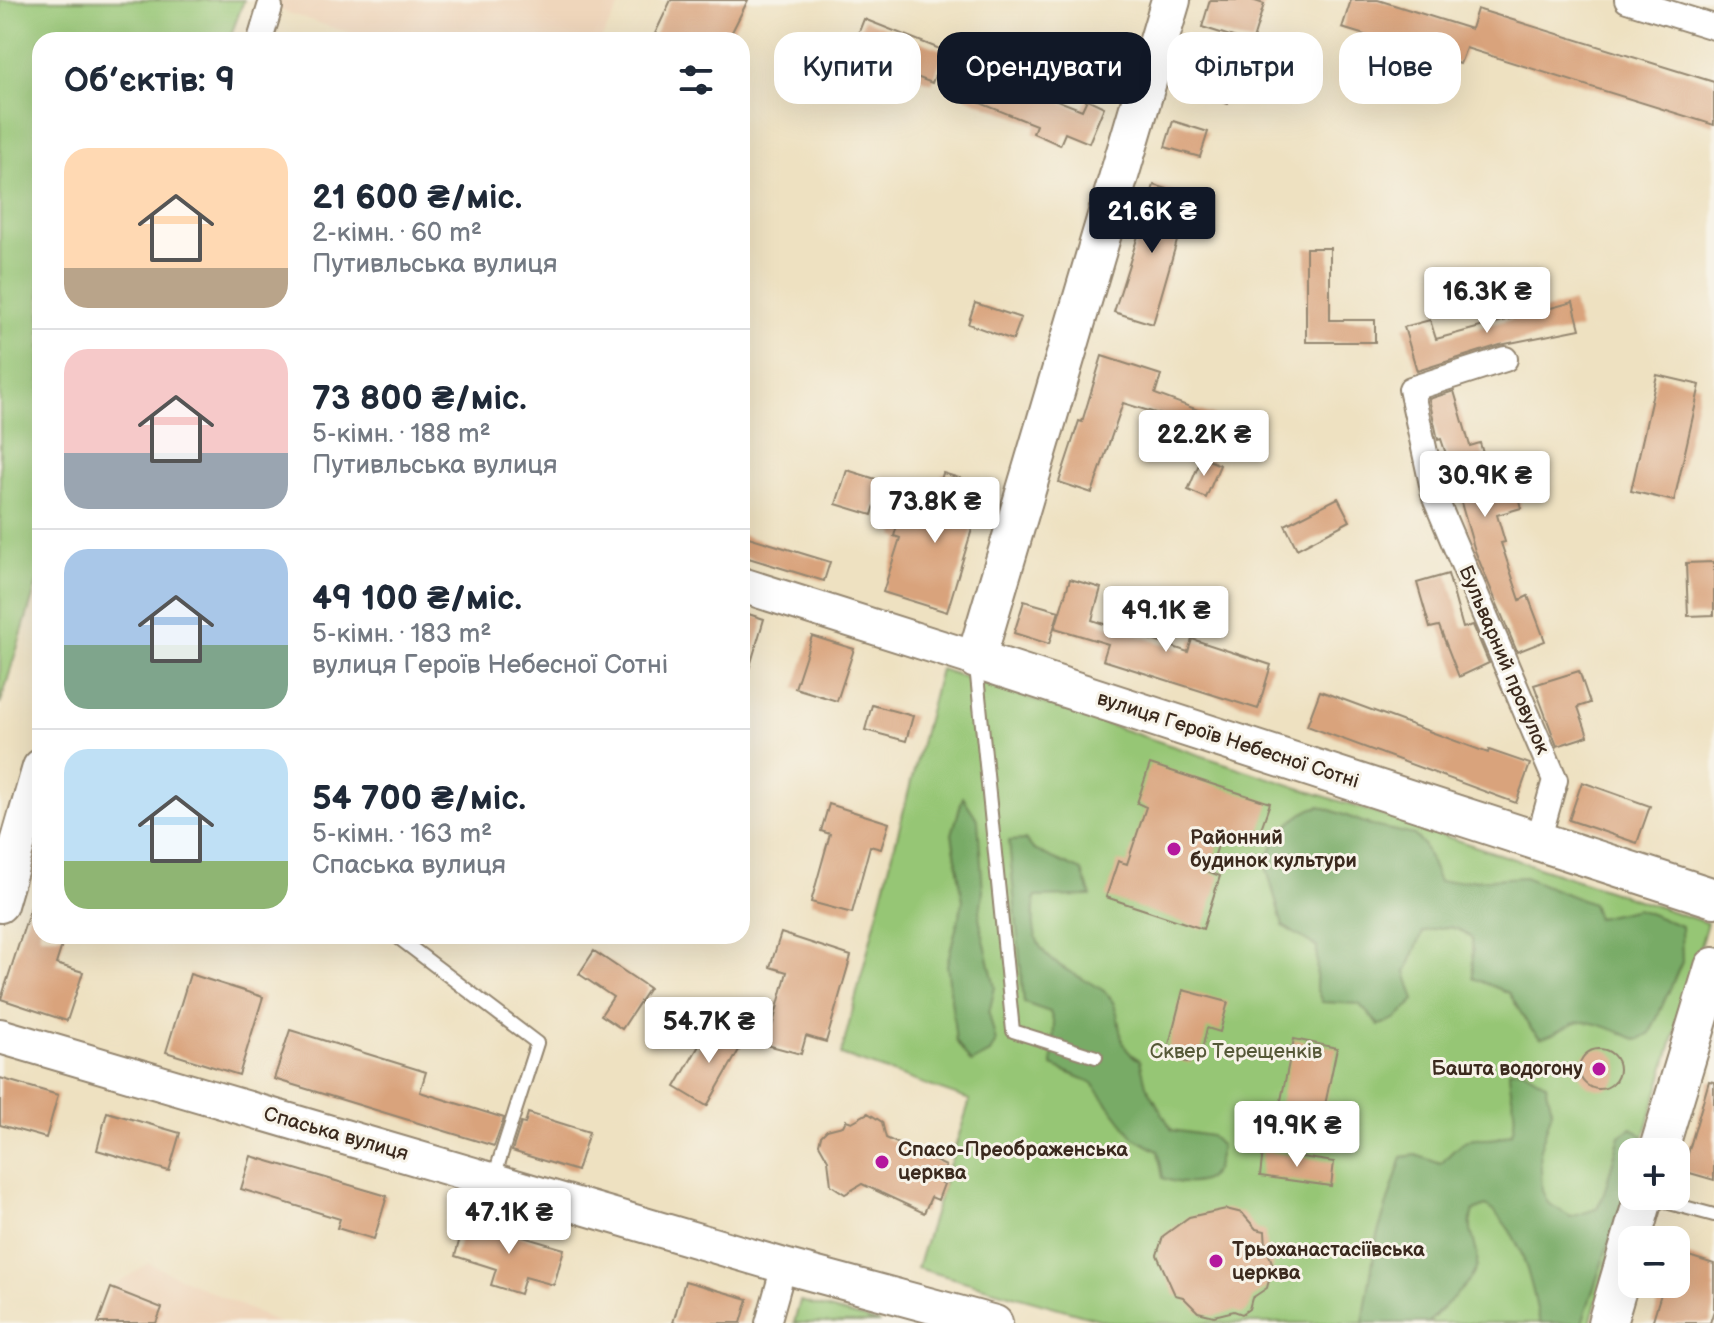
<!DOCTYPE html>
<html lang="uk">
<head>
<meta charset="utf-8">
<style>
  :root { --surface:#fff; --page:#f6f6f7; --text:#1f2937; --muted:#747a83; --line:#e0e1e3; --accent:#111827 }
  body { margin:0; font-family:"Balsamiq Sans",sans-serif; background:var(--page); color:var(--text); height:100vh; display:flex; flex-direction:column; font-size:30px; white-space:nowrap }
  * { box-sizing:border-box; margin:0 }
  p { font-size:26px; color:var(--muted) }
  .icon { flex:none; width:44px; height:44px; fill:none; stroke:currentColor; stroke-width:2; stroke-linecap:round; stroke-linejoin:round }
  .map { position:relative; flex:1; overflow:hidden }
  .side { position:absolute; left:32px; top:32px; width:718px; height:912px; display:flex; flex-direction:column; background:var(--surface); border-radius:24px; box-shadow:0 8px 32px #0002 }
  .side>* { flex:none }
  .banner { position:absolute; left:774px; top:32px; width:760px; height:72px; display:flex; gap:16px }
  .fabs { position:absolute; left:1618px; top:1138px; display:grid; gap:16px }
  .fabs a { display:grid; place-items:center; width:72px; height:72px; border-radius:16px; background:var(--surface); box-shadow:0 8px 32px #0002; font-size:40px }
  .price { position:absolute; translate:-50% -68px; padding:0 18px; border-radius:8px; background:#fff; color:#222; font-size:26px; line-height:52px; filter:drop-shadow(0 2px 4px #0008) }
  .price::after { content:''; position:absolute; left:50%; top:48px; width:24px; height:18px; margin-left:-12px; background:inherit; clip-path:polygon(0 0,100% 0,50% 100%) }
  .price.current { background:var(--accent); color:#fff }
  ul { padding:0; list-style:none }
  li { display:flex; align-items:center; gap:24px; height:200px; padding:0 32px }
  li+li { border-top:2px solid var(--line) }
  li span { display:grid; place-items:center; flex:none; width:224px; height:160px; border-radius:24px; color:#555 }
  li>.icon { margin-inline-start:auto }
  span .icon { width:96px; height:96px; fill:#fffc; stroke-width:1 }
  li b { font-size:34px }
  h2 { display:flex; justify-content:space-between; align-items:center; height:96px; padding:0 32px; font-size:34px }
  .pill { padding:0 28px; border-radius:24px; background:var(--surface); box-shadow:0 8px 32px #0002; font-size:28px; line-height:72px }
  .pill.current { background:var(--accent); color:#fff }
  .map>svg:first-child { display:block }
</style>
</head>
<body>
<div class="map">
<svg width="1714" height="1323" viewBox="0 0 1714 1323">
  <rect width="100%" height="100%" fill="#f7f3e8"/>
  <filter id="ink" filterUnits="userSpaceOnUse"><feTurbulence type="fractalNoise" baseFrequency=".0125" numOctaves="2"/><feDisplacementMap in="SourceGraphic" scale="16" xChannelSelector="R" yChannelSelector="G"/><feConvolveMatrix kernelMatrix="1 2 1 2 8 2 1 2 1" color-interpolation-filters="sRGB"/></filter>
  <filter id="wash" filterUnits="userSpaceOnUse"><feTurbulence type="fractalNoise" baseFrequency=".006" numOctaves="4" result="noise"/><feDisplacementMap in="SourceGraphic" scale="32" xChannelSelector="R" yChannelSelector="G"/><feGaussianBlur stdDeviation="1.8" result="paint"/><feColorMatrix in="noise" values="0 0 0 0 0 0 0 0 0 0 0 0 0 0 0 0 0 1.4 0 .05"/><feComposite in="paint" operator="in"/></filter>
  <g filter="url(#wash)">
    <rect width="100%" height="100%" fill="#eee1c1"/>
    <path fill="#efd6bb" d="M249 0H623L601 40H370Z
      M148 1263 279 1323H98L111 1288Z"/>
    <path fill="#96c675" stroke="#68784a" stroke-width="2" d="M0 0H244L229 40H40V573L0 705Z
      M940 669 1707 923 1640 1152H1632V1178L1590 1323H1112L917 1268 970 1100 841 1055Z
      M800 1301 880 1323H794Z"/>
    <path fill="#78ab66" stroke="#5a6a42" stroke-width="2" d="M963 797 978 820 983 892 979 918 995 987 989 1013 996 1042 990 1053 971 1063 956 1041 947 964 963 901 952 834Z
      M1320 806 1373 826 1414 835 1423 844 1439 882 1524 877 1592 904 1597 918 1637 909 1681 926 1682 962 1650 1033 1638 1040C1621 1034 1594 1018 1576 1023 1562 1027 1555 1036 1540 1038L1530 1028 1509 993 1473 978 1472 939C1455 923 1443 926 1423 932L1406 972 1415 1000 1395 1020 1379 1025 1359 1004 1322 1002 1316 988 1317 947 1283 926 1265 862C1276 837 1292 813 1320 806Z
      M1025 840 1034 850 1082 871 1091 896 1035 897C1029 945 1041 957 1083 979 1092 984 1103 988 1109 996 1126 1017 1111 1046 1140 1060L1146 1085 1172 1130 1211 1136 1221 1146C1219 1153 1218 1166 1214 1172 1204 1188 1177 1184 1163 1178L1158 1151 1134 1138 1091 1082 1052 1066 1054 1024 1050 1012 1024 1003 1009 841Z
      M1522 1069 1546 1084 1552 1111 1540 1149 1542 1190 1548 1203 1571 1217 1596 1209 1603 1197 1620 1136 1632 1128 1644 1137 1639 1152H1632V1173L1582 1323H1540C1531 1283 1523 1231 1486 1206L1473 1211C1465 1231 1480 1246 1477 1266 1474 1281 1440 1309 1428 1323H1363L1377 1236 1402 1157 1416 1155 1441 1164C1477 1121 1475 1150 1512 1133 1519 1114 1509 1091 1509 1070Z"/>
    <g id="blocks">
      <path fill="#d9a37c" d="M671 0H748L728 40H652Z
        M1210 0H1252L1264 4 1252 43 1202 27Z
        M1351 0H1378L1471 29 1477 9 1714 82V125L1466 48 1460 64 1342 28Z
        M864 19 945 51 932 83 851 52Z
        M1190 60 1237 76 1228 104 1181 88Z
        M977 69 1082 110 1087 99 1104 107 1089 143 1065 133 1060 145 1033 133 1036 125 965 97Z
        M1173 121 1208 132 1200 157 1165 147Z
        M1154 185 1190 196 1153 324 1114 312Z
        M1306 248H1330V320H1375V342H1306Z
        M1573 302 1580 329 1500 345 1417 371 1404 327 1430 320 1436 339Z
        M975 303 1021 318 1013 340 968 324Z
        M1102 356 1161 375 1155 394 1214 416 1199 451 1170 440 1178 420 1123 403 1092 493 1059 482 1079 421 1082 422Z
        M1657 375 1700 385 1674 501 1631 491Z
        M1454 391 1470 446 1480 443 1493 488 1514 482 1521 508 1497 515 1505 542 1501 543 1520 600 1528 596 1545 641 1517 652 1475 551 1453 475 1441 439 1438 440 1429 399Z
        M1202 457 1220 465 1206 498 1188 490Z
        M847 470 882 481 872 515 836 504Z
        M943 473 985 486 947 612 883 592 900 538 894 536 902 509 930 518Z
        M1338 498 1350 521 1297 549 1285 525Z
        M742 535 830 562 824 581 742 556Z
        M1714 562V615L1688 616 1686 563Z
        M1448 574 1463 628 1473 625 1489 663 1459 677 1439 626 1430 628 1417 583Z
        M1070 579 1101 588 1092 620 1188 652 1192 639 1271 665 1258 709 1103 660 1108 644 1055 628Z
        M1024 601 1059 611 1049 644 1014 633Z
        M742 612 764 619 747 676H742Z
        M812 636 854 649 837 701 795 688Z
        M1579 671 1590 703 1578 707 1588 736 1557 746 1534 685Z
        M1320 691 1488 753 1489 750 1530 764 1516 803 1307 726Z
        M872 705 913 716 906 741 865 730Z
        M1150 764 1270 803 1258 837 1236 830 1234 834 1223 831 1209 872 1220 876 1203 929 1106 897 1118 861 1127 864 1146 807 1137 803Z
        M1582 782 1650 806 1637 843 1569 820Z
        M829 804 889 823 881 849 870 846 852 913 811 902 830 834 821 831Z
        M36 891 40 892V936H65L56 964 83 972 67 1021 1 999Z
        M781 933 851 956 826 1042 806 1036 801 1054 767 1045 787 972 770 967Z
        M594 951 649 988 622 1029 601 1015 613 997 579 974Z
        M190 974 263 997 239 1075 166 1052Z
        M1183 990 1228 1002 1220 1032 1207 1028 1201 1054 1193 1052 1190 1063 1166 1056Z
        M711 1025 743 1043 707 1106 675 1087Z
        M290 1030 426 1072 420 1092 504 1118 494 1146 274 1079Z
        M1294 1039 1337 1048 1321 1124 1278 1114Z
        M1579 1069a20 20 0 1 1 40 0a20 20 0 1 1-40 0Z
        M0 1078 58 1095 46 1138 0 1125Z
        M1709 1081 1714 1082V1180L1683 1171Z
        M107 1112 180 1133 169 1171 97 1150Z
        M528 1113 589 1132 577 1171 512 1151 521 1123 525 1124Z
        M868 1113 882 1122 886 1138 946 1166 939 1181 944 1184 938 1200 931 1197 924 1213 862 1184 845 1194 831 1185 828 1160 819 1144 821 1136 827 1130 843 1126 846 1120 852 1122Z
        M1263 1151 1334 1162 1331 1186 1260 1176Z
        M251 1156 387 1196 374 1239 337 1228 340 1219 241 1189Z
        M1226 1209 1242 1213 1256 1229 1265 1231 1266 1247 1273 1265 1267 1288 1252 1298 1249 1309 1242 1314 1234 1311 1214 1316 1198 1312 1183 1297 1175 1295 1157 1255 1163 1236 1189 1217Z
        M465 1220 564 1249 554 1285 525 1277 520 1294 491 1285 496 1269 455 1256Z
        M1676 1252 1714 1264V1310L1710 1323H1652L1664 1284H1676Z
        M685 1281 748 1299 741 1323H673Z
        M111 1288 162 1308 156 1323H98Z"/>
    </g>
  </g>
  <g filter="url(#ink)">
    <use href="#blocks" fill-opacity="0" stroke="#948670" stroke-width="2"/>
    <g fill="none" stroke-linecap="round" stroke-linejoin="round">
      <g stroke="#948670" stroke-width="16">
        <path id="lane" d="M976 666 1013 1031 1096 1057
          M396 936 537 1043 494 1177
          M1647 1197 1714 1215"/>
      </g>
      <g stroke="#948670" stroke-width="28">
        <path id="street" d="M1627 0 1714 27
          M260 40 270 7
          M1505 359 1411 389 1435 498 1555 780 1538 841
          M768 1323 784 1266"/>
      </g>
      <g stroke="#948670" stroke-width="38">
        <path id="secondary" d="M742 585 976 659
          M0 905 40 767
          M0 1036 784 1266 995 1323"/>
      </g>
      <g stroke="#948670" stroke-width="42">
        <path id="primary" d="M1171 0 976 659 1714 898
          M1658 1152 1714 967
          M1607 1323 1644 1196"/>
      </g>
      <use href="#lane" stroke="#fff" stroke-width="12"/>
      <use href="#street" stroke="#fff" stroke-width="24"/>
      <use href="#secondary" stroke="#fff" stroke-width="34"/>
      <use href="#primary" stroke="#fff" stroke-width="38"/>
    </g>
  </g>
  <g fill="#b5179e" stroke="#f7f3e8" stroke-width="3">
    <circle cx="1174" cy="849" r="8"/>
    <circle cx="1599" cy="1069" r="8"/>
    <circle cx="882" cy="1162" r="8"/>
    <circle cx="1216" cy="1261" r="8"/>
  </g>
  <g text-anchor="middle" dominant-baseline="central" stroke-width="6" stroke-linejoin="round" paint-order="stroke">
    <g font-size="20" fill="#3b2a1e" stroke="#f7f3e8">
      <text transform="translate(1504 660) rotate(67)">Бульварний провулок</text>
      <text transform="translate(1228 740) rotate(18)">вулиця Героїв Небесної Сотні</text>
      <text transform="translate(336 1134) rotate(16)">Спаська вулиця</text>
    </g>
    <g font-size="20" font-weight="bold" fill="#3b2a1e" stroke="#f7f3e8" text-anchor="start">
      <text x="1190" y="838">Районний<tspan x="1190" dy="23">будинок культури</tspan></text>
      <text x="1583" y="1069" text-anchor="end">Башта водогону</text>
      <text x="898" y="1150">Спасо-Преображенська<tspan x="898" dy="23">церква</tspan></text>
      <text x="1232" y="1250">Трьоханастасіївська<tspan x="1232" dy="23">церква</tspan></text>
    </g>
    <g font-size="20" fill="#565938" stroke="#f7f3e8">
      <text x="1236" y="1052">Сквер Терещенків</text>
    </g>
  </g>
</svg>
<div class="fabs">
<a>+</a>
<a>−</a>
</div>
<b class="price current" style="left:1152px;top:255px">21.6K ₴</b>
<b class="price" style="left:1487px;top:335px">16.3K ₴</b>
<b class="price" style="left:1204px;top:478px">22.2K ₴</b>
<b class="price" style="left:1485px;top:519px">30.9K ₴</b>
<b class="price" style="left:935px;top:545px">73.8K ₴</b>
<b class="price" style="left:1166px;top:654px">49.1K ₴</b>
<b class="price" style="left:709px;top:1065px">54.7K ₴</b>
<b class="price" style="left:1297px;top:1169px">19.9K ₴</b>
<b class="price" style="left:509px;top:1256px">47.1K ₴</b>
<div class="banner">
<a class="pill">Купити</a>
<a class="pill current">Орендувати</a>
<a class="pill">Фільтри</a>
<a class="pill">Нове</a>
</div>
<section class="side">
<h2>Об’єктів: 9<svg class="icon" aria-label="filters" viewBox="0 0 24 24"><path d="M4 7h16M4 17h16"/><circle cx="9" cy="7" r="2"/><circle cx="15" cy="17" r="2"/></svg></h2>
<ul>
<li><span style="background:linear-gradient(#ffd9b3 75%,#b9a48a 0)"><svg class="icon" aria-label="home" viewBox="0 0 24 24"><path d="M3 11l9-7 9 7M6 9v11h12V9"/></svg></span><div><b>21 600 ₴/міс.</b><p>2-кімн. · 60 m²</p><p>Путивльська вулиця</p></div></li>
<li><span style="background:linear-gradient(#f6c9c9 65%,#9aa5b1 0)"><svg class="icon" aria-label="home" viewBox="0 0 24 24"><path d="M3 11l9-7 9 7M6 9v11h12V9"/></svg></span><div><b>73 800 ₴/міс.</b><p>5-кімн. · 188 m²</p><p>Путивльська вулиця</p></div></li>
<li><span style="background:linear-gradient(#a9c7e8 60%,#7fa58c 0)"><svg class="icon" aria-label="home" viewBox="0 0 24 24"><path d="M3 11l9-7 9 7M6 9v11h12V9"/></svg></span><div><b>49 100 ₴/міс.</b><p>5-кімн. · 183 m²</p><p>вулиця Героїв Небесної Сотні</p></div></li>
<li><span style="background:linear-gradient(#bfe0f5 70%,#8fb573 0)"><svg class="icon" aria-label="home" viewBox="0 0 24 24"><path d="M3 11l9-7 9 7M6 9v11h12V9"/></svg></span><div><b>54 700 ₴/міс.</b><p>5-кімн. · 163 m²</p><p>Спаська вулиця</p></div></li>
</ul>
</section>
</div>
</body>
</html>
